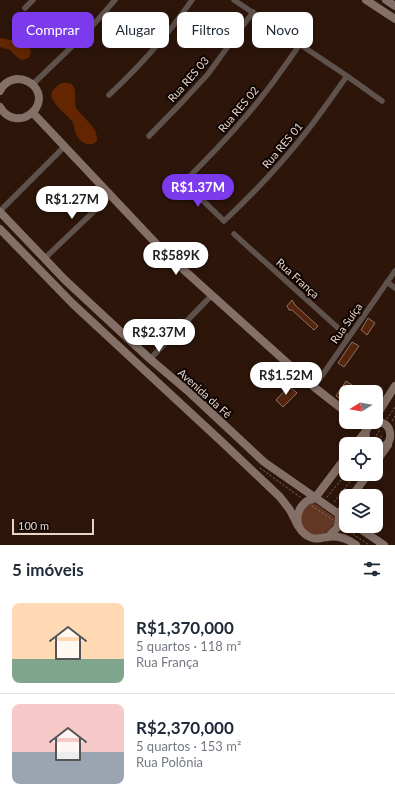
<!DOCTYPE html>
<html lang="pt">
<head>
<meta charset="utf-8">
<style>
  :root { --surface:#fff; --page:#f2f2f3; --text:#1f2937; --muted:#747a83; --line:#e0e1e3; --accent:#7c3aed }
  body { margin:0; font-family:Lato,sans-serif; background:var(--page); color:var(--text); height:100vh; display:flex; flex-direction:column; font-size:15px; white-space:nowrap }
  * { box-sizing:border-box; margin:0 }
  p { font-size:13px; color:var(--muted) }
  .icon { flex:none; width:22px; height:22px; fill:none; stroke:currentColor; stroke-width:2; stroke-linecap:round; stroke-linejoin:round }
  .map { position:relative; height:545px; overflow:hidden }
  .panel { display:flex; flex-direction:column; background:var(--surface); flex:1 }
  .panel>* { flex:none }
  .banner { position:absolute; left:12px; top:12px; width:371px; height:36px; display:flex; gap:8px }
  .needle { width:26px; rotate:259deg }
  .tools { position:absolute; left:339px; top:385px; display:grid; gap:8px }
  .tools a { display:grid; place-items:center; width:44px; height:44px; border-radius:8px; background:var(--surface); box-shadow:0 2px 10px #0003; font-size:20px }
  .scale { position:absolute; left:12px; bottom:10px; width:82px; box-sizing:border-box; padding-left:4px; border:2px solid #e5d4cd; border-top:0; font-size:11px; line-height:14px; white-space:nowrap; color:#e5d4cd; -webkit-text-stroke:3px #0e0502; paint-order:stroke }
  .price { position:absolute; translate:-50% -34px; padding:0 9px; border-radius:14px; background:#fff; color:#222; font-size:13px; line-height:26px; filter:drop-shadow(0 1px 2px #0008) }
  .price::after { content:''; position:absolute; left:50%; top:24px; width:12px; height:9px; margin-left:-6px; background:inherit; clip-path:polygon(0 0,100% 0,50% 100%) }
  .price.on { background:var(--accent); color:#fff }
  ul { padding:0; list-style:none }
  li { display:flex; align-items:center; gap:12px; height:100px; padding:0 12px }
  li+li { border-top:1px solid var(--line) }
  li span { display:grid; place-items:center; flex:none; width:112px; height:80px; border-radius:8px; color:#555 }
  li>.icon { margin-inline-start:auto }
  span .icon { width:48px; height:48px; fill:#fffc; stroke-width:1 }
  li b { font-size:17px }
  h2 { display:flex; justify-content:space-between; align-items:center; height:48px; padding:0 12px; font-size:17px }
  .chip { padding:0 14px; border-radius:8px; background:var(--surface); box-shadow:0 2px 10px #0003; font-size:14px; line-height:36px }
  .chip.on { background:var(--accent); color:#fff }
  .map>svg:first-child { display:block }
</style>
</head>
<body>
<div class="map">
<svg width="395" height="545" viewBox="0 0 395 545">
  <rect width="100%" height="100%" fill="#2d150a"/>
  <path fill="#623824" d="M313 502 336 518C329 545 298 536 301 517 302 513 305 508 306 505Z"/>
  <path fill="#632601" d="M0 38C8 39 36 43 30 55 29 59 26 59 22 60L18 58 10 50 0 47Z
    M62 83C81 81 73 98 76 108 83 118 99 128 97 141 91 148 81 143 77 136 74 131 75 126 72 121 63 110 37 95 62 83Z"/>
  <path fill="#54250c" stroke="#8f7163" d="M292 300 295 305 318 326 314 330 292 310H289L287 306Z
    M368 318 375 323 367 335 361 330Z
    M352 342 359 346 347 363 344 367 338 363Z
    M346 381 352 385 346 392V403L336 396Z
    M289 386 297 393 283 407 276 400Z"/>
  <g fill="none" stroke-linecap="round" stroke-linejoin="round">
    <path stroke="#846f66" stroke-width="1" stroke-dasharray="2 2" stroke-linecap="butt" d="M387 419 395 407
      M392 421 395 416
      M374 439 380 430
      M379 441 382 435
      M260 468 300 497
      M327 497 346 474
      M334 502 356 474
      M312 506 333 520
      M343 527 369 545"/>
    <path stroke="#5f524c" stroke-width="5.5" d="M234 0 347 76 382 101
      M25 8 33 0
      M300 44C281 72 262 99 239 124 222 144 203 163 184 182L224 221C254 193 282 163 307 131 321 113 334 94 347 76
      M32 85 88 31 115 0
      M109 95C140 66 168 35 192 0
      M149 136 184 100 208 74 253 12
      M0 211 64 147
      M234 234 348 337
      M45 258 111 195
      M387 282 395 288
      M150 359 212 295
      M314 387 395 271"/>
    <path stroke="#857067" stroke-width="8" d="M366 0 395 19
      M386 0 395 6
      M0 91C3 84 9 80 17 79 23 79 29 81 34 86 52 107 16 134 0 107
      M33 113 165 253 314 387 346 412
      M0 212 65 280 150 359 189 392 264 462 346 519
      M0 229 73 304 222 442 280 497 290 510 298 526
      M376 416 395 386
      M376 422C395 420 395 450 376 448
      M356 444 366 431
      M369 444C363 436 365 426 375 422
      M346 457 315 498C312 499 309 500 307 501 295 510 294 527 306 535 315 541 319 538 327 537 338 535 348 539 356 545
      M376 462 388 445
      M352 496 368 474
      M356 526 384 545
      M328 537 337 528 339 521V514L346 504"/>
  </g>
  <g text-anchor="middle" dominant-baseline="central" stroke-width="4" stroke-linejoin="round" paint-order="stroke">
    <g font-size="11" fill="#e5d4cd" stroke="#0e0502">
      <text transform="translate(188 79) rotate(-49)">Rua RES 03</text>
      <text transform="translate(238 109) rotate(-50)">Rua RES 02</text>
      <text transform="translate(282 145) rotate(-50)">Rua RES 01</text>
      <text transform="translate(298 278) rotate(42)">Rua França</text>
      <text transform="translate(346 323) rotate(-55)">Rua Suíça</text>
      <text transform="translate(205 393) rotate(42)">Avenida da Fé</text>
    </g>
  </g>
</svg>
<div class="tools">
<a><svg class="needle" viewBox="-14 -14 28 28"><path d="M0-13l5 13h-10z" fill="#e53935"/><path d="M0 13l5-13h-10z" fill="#747a83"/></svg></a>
<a><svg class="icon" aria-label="locate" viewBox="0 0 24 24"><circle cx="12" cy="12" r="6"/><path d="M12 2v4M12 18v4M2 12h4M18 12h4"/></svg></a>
<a><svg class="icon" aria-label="layers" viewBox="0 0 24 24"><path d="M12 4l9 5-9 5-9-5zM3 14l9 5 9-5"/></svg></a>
</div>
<div class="scale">100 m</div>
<b class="price on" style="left:198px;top:208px">R$1.37M</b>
<b class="price" style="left:72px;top:220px">R$1.27M</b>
<b class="price" style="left:176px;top:276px">R$589K</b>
<b class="price" style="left:159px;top:353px">R$2.37M</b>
<b class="price" style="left:286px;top:396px">R$1.52M</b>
<div class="banner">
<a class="chip on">Comprar</a>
<a class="chip">Alugar</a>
<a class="chip">Filtros</a>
<a class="chip">Novo</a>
</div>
</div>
<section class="panel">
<h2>5 imóveis<svg class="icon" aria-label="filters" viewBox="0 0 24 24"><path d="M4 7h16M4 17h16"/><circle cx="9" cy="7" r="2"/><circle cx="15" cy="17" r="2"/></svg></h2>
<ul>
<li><span style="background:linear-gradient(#ffd9b3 70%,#7fa58c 0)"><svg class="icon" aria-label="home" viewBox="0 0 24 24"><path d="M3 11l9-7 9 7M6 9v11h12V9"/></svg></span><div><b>R$1,370,000</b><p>5 quartos · 118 m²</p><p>Rua França</p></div></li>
<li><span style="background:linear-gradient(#f6c9c9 60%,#9aa5b1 0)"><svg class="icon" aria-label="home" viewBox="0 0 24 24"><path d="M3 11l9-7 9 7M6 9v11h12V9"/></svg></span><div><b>R$2,370,000</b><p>5 quartos · 153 m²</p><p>Rua Polônia</p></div></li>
</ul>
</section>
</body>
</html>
